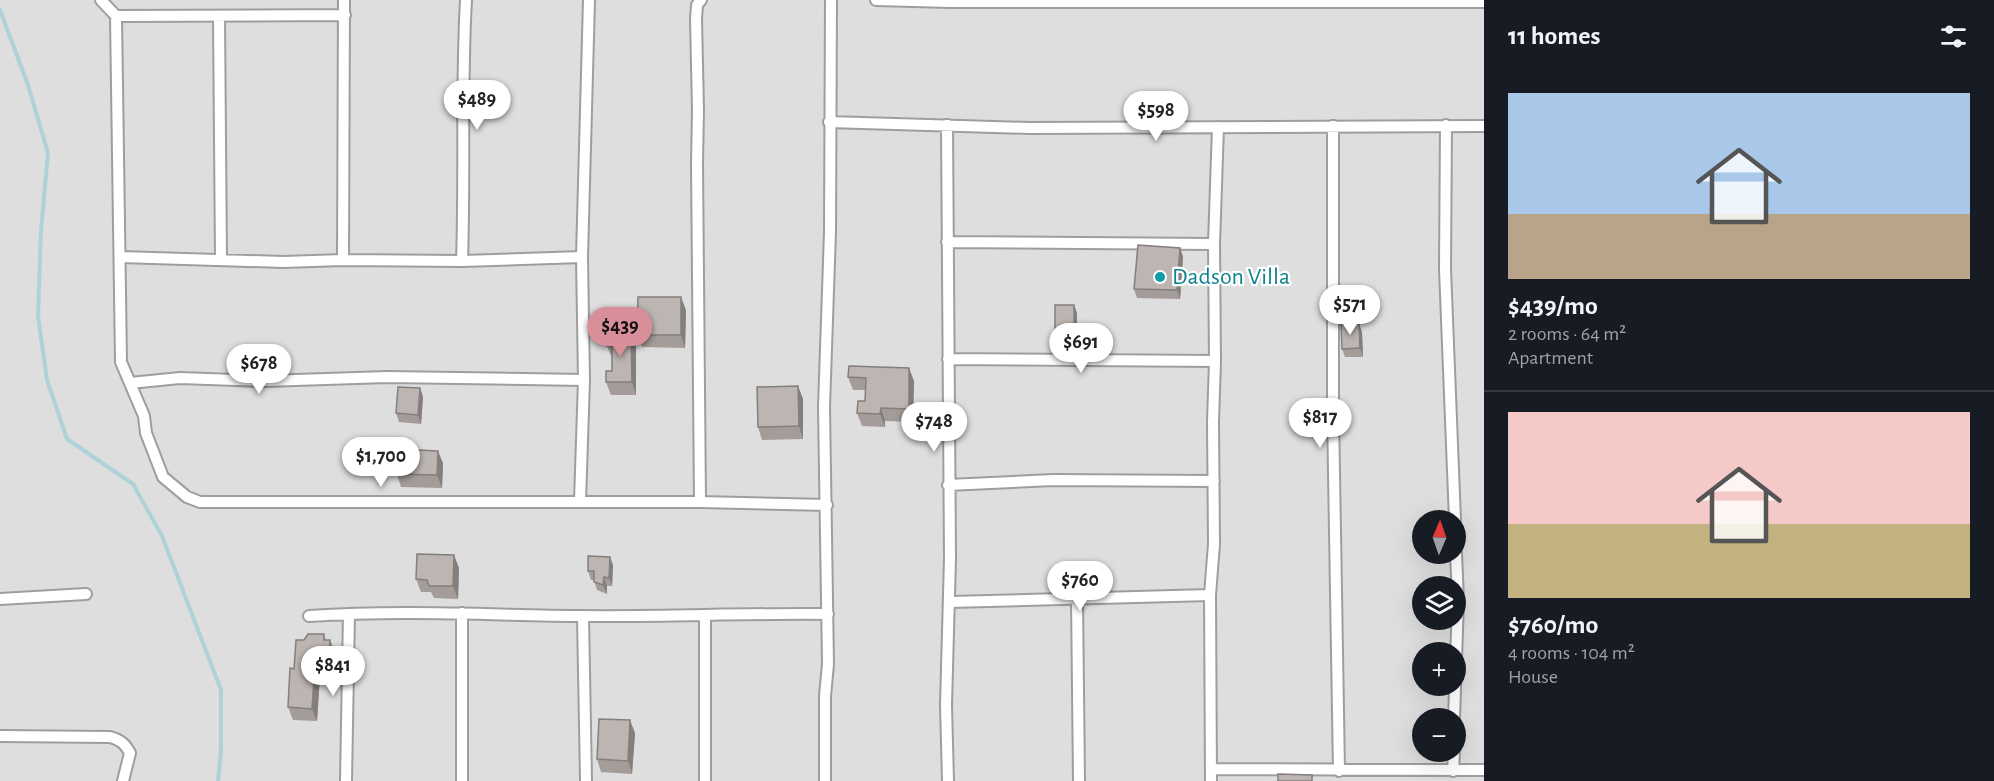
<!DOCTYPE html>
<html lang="en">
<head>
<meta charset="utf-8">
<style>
  :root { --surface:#171b24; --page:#20242c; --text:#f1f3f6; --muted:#9ea1a6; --line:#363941; --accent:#d98f99 }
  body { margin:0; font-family:"Alegreya Sans",sans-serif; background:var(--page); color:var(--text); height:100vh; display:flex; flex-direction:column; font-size:22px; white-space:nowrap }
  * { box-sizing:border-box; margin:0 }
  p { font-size:20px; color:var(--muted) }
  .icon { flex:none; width:33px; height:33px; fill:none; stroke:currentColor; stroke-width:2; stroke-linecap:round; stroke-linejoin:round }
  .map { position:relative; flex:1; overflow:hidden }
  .details { display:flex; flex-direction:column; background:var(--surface); width:510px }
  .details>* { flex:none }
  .needle { width:39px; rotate:2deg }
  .fabs { position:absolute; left:1412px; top:510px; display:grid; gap:12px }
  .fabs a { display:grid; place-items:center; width:54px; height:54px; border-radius:50%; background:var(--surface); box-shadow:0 6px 24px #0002; font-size:30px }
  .price { position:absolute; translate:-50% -51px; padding:0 14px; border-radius:21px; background:#fff; color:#222; font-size:20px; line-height:39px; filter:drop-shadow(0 2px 3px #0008) }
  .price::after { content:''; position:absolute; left:50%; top:36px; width:18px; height:14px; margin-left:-9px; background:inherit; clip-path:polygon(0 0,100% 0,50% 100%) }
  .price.on { background:var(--accent); color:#111 }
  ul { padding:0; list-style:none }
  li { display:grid; align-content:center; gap:12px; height:318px; padding:0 24px }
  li+li { border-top:2px solid var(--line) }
  li span { display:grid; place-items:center; height:186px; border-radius:0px; color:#555 }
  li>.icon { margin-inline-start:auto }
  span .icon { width:108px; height:108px; fill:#fffc; stroke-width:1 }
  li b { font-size:26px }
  h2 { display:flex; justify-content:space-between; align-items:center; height:72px; padding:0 24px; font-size:26px }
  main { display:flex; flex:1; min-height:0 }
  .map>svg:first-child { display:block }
</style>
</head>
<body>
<main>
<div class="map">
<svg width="1484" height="781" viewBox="0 0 1484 781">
  <rect width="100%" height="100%" fill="#f0ece8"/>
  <path fill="#dedede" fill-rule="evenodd" d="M0 0H1484V781H0ZM1422 520H1455V554H1422ZM1422 586H1455V620H1422ZM1422 652H1455V686H1422ZM1422 718H1455V752H1422Z"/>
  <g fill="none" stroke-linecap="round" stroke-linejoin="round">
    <path stroke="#add3d9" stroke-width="4" d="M0 10 28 85 48 153 41 230 38 316 47 380 67 439 133 484 162 536 221 690V751L218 781"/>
    <g stroke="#9e9e9e" stroke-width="14">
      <path id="street" d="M101 0 116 16 121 362 144 416 146 433 163 477 187 497 200 502H700L827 505
        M876 0 950 2H1484
        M116 16 345 15
        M219 17 221 259
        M829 122 1029 128 1484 126
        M947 125 950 558 946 705 948 781
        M1446 125 1445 269 1455 520
        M1333 126V412L1339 771
        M947 242 1214 244
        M120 257 283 262 343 260 462 261 582 257
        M343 260 344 0
        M462 261C465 174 461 87 466 0
        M948 359 1215 361
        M130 383 180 378 265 381 387 377 584 380
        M948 485 1053 480 1214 481
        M580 501 584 380 582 257 589 0
        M700 502 697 163 698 110 696 19 697 5 701 0
        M1077 597 1079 781
        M0 599 86 594
        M950 602 1210 595
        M462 613V781
        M309 616C400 610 491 615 582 616 664 617 746 613 828 614
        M583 616 586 781
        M1454 718 1458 601 1455 529
        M0 736 110 737C121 740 125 744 130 753L123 781
        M1211 769 1484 770
        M1453 771 1454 752
        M346 781 349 614
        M705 781V616
        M825 781V696L828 664 824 407 830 232 831 0
        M1211 781 1210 595 1214 544 1213 422 1215 361 1214 244 1218 127"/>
    </g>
    <use href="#street" stroke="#fff" stroke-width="10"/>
  </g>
  <path fill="#a39c98" d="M1180 248 1183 257 1180 299 1137 298 1134 289Z
    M1074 305 1077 313V338H1058L1055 330Z
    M686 310 685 348 642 347 637 335Z
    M1362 332 1363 357H1345L1342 349Z
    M607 346 636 347V395H611L606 382 612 371V358Z
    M849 366 914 381 913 422 885 421V427L862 426 857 413 865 401 866 390H853L848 377Z
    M798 386 803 399V439L762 440 758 427Z
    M420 388 423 397 421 424 399 422 396 413Z
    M443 463 442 488 401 487 397 474Z
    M613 565 612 586H607V594L597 590 594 580H591L588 571Z
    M459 568 458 599 434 598 431 592H421L416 579Z
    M324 634 326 640 335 653 334 677 320 676 317 721 293 720 288 707 304 640Z
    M635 733 632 774 601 772 597 759Z"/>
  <path fill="#847f7c" d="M1180 248 1183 257 1180 299 1177 290Z
    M681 297 686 310 685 348 681 335Z
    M1074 305 1077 313V338L1074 330Z
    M1359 323 1362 332 1363 357 1360 348Z
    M631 334 636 347V395L632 382Z
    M909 368 914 381 913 422 909 409Z
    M798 386 803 399V439L799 426Z
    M420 388 423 397 421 424 418 415Z
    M881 408 885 421V427L880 414Z
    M438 451 443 463 442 488 437 475Z
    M454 555 459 568 458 599 453 586Z
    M610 557 613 565 612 586 609 578Z
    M604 577 607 586V594L603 585Z
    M330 640 335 653 334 677 329 664Z
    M315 663 320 676 317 721 312 709Z
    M630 720 635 733 632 774 628 761Z"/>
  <path fill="#bdb5b1" stroke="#847f7c" stroke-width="1.5" d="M1138 245 1180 248 1177 290 1134 289Z
    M638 297H681V335H637Z
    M1055 305H1074V330H1055Z
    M1359 323 1360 348 1342 349 1341 324Z
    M607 334H631L632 382H606V371H612V346H607Z
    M849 366 909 368V409L881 408 880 414 857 413 858 401H865L866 378 848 377Z
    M798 386 799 426 758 427 757 387Z
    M398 387 420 388 418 415 396 413Z
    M397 449 438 451 437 475 397 474Z
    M417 554 454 555 453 586H429L427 580 416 579Z
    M588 556 610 557 609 578 604 577 603 585 594 582V571H588Z
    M308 634H324V640H330L329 664 315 663 312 709 288 707 290 668 294 669 296 640H304Z
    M599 719 630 720 628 761 597 759Z
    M1278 774 1312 775V781H1278Z"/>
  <circle fill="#0f9aa8" stroke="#fff" stroke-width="2" cx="1160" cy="277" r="6"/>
  <g text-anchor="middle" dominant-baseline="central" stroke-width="4.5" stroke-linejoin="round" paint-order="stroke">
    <g font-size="24" fill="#0d838f" stroke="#fff" text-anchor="start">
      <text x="1172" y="277">Dadson Villa</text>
    </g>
  </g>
</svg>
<div class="fabs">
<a><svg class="needle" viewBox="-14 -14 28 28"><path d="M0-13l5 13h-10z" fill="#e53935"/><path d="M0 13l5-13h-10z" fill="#9ea1a6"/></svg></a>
<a><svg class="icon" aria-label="layers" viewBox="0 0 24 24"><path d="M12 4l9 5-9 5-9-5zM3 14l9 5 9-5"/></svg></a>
<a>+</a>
<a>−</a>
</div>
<b class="price" style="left:477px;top:131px">$489</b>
<b class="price" style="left:1156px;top:142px">$598</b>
<b class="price" style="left:1350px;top:336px">$571</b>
<b class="price on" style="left:620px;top:358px">$439</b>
<b class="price" style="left:1081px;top:374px">$691</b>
<b class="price" style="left:259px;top:395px">$678</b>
<b class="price" style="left:1320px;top:449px">$817</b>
<b class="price" style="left:934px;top:453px">$748</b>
<b class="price" style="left:381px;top:488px">$1,700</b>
<b class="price" style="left:1080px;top:612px">$760</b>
<b class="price" style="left:333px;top:697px">$841</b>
</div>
<section class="details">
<h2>11 homes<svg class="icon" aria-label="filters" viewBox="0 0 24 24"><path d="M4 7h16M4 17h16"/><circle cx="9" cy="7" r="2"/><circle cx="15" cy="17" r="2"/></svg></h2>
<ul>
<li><span style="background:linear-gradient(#a9c7e8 65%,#b9a48a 0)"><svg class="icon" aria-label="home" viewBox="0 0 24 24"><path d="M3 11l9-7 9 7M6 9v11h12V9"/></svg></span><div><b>$439/mo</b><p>2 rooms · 64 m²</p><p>Apartment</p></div></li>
<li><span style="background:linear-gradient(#f6c9c9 60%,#c2b280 0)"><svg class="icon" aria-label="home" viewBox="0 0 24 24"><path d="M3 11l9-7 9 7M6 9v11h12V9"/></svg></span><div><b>$760/mo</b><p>4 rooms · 104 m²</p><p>House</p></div></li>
</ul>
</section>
</main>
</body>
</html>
